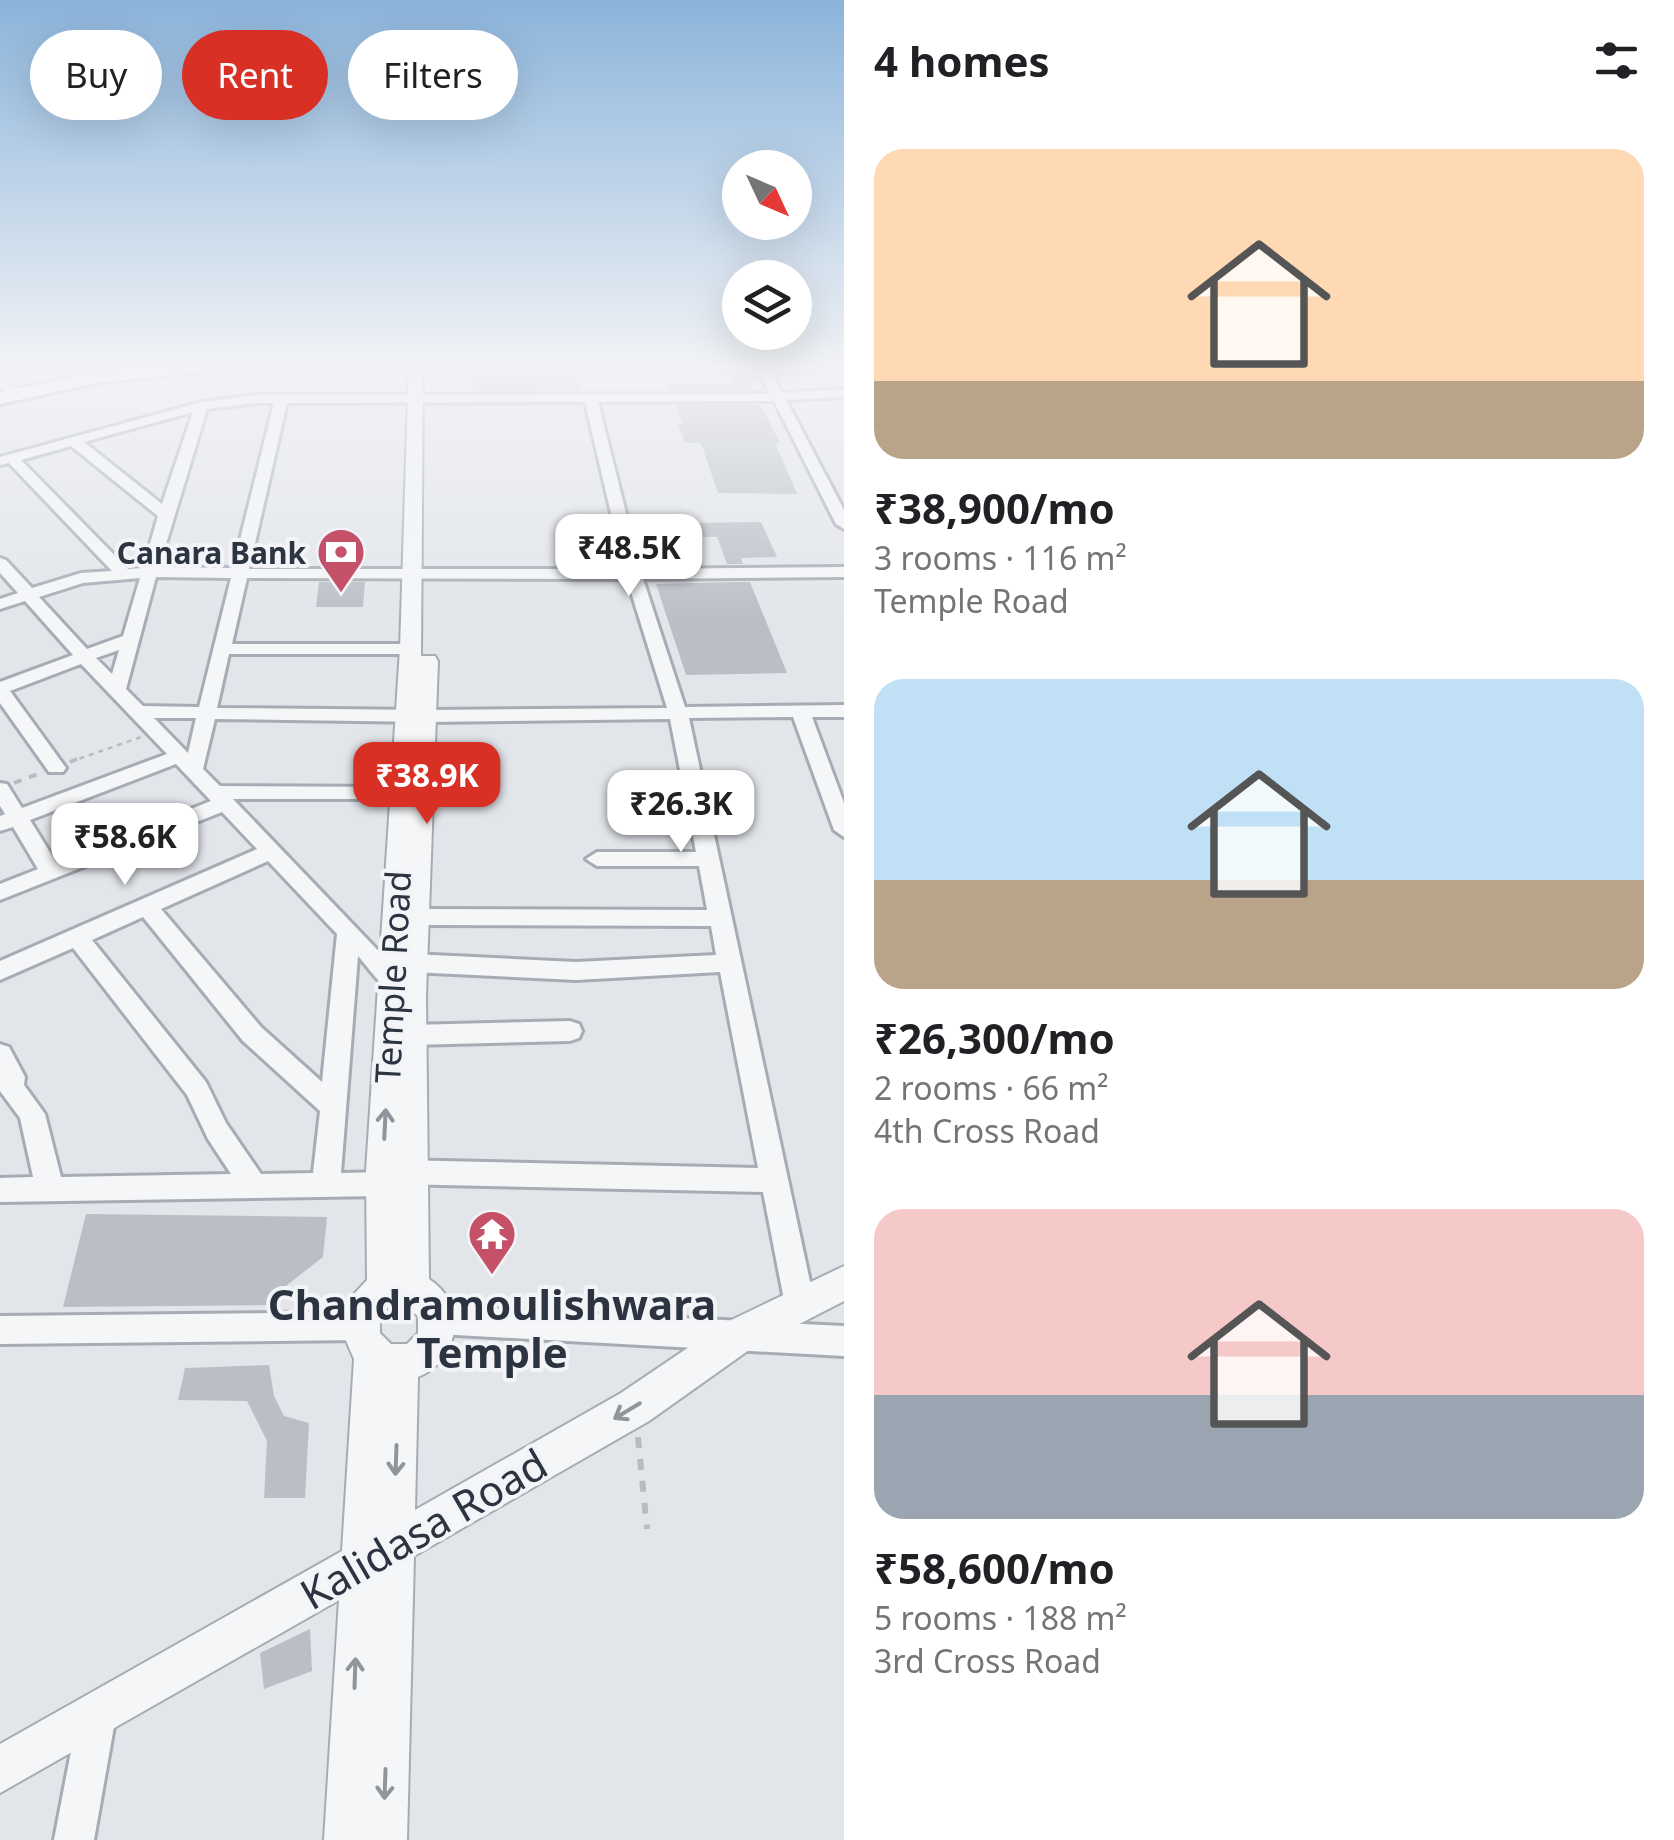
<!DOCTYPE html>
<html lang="en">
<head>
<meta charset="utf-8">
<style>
  :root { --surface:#fff; --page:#f6f6f6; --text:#202124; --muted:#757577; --accent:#d93025 }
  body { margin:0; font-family:"Noto Sans",sans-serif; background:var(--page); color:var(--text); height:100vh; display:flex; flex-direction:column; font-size:38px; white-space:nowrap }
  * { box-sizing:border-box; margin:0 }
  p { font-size:32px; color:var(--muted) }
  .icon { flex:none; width:55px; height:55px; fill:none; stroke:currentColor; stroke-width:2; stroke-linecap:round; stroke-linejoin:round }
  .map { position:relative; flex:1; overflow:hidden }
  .details { display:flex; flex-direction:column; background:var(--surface); width:830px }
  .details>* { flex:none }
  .banner { position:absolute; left:30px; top:30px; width:662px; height:90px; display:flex; gap:20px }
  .needle { width:65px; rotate:134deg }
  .tools { position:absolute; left:722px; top:150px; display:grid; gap:20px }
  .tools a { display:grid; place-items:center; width:90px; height:90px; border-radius:50%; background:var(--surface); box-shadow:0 10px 40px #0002; font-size:50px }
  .price { position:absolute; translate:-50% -85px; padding:0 22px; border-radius:20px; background:#fff; color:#222; font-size:32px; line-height:65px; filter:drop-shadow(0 2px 5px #0008) }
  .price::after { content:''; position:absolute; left:50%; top:60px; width:30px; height:22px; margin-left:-15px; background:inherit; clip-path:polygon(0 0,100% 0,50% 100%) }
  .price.on { background:var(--accent); color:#fff }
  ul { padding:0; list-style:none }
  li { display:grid; align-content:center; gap:20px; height:530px; padding:0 30px }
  li span { display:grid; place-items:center; height:310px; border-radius:30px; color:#555 }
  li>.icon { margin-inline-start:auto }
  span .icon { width:180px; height:180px; fill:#fffc; stroke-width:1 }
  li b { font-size:42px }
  h2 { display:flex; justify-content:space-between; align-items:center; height:120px; padding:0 30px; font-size:42px }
  .chip { padding:0 35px; border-radius:45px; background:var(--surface); box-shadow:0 10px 40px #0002; font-size:35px; line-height:90px }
  .chip.on { background:var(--accent); color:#fff }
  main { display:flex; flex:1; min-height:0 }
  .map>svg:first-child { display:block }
</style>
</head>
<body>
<main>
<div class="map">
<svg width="844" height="1840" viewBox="0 0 844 1840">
  <rect width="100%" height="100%" fill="#e2e5ea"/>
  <path fill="#babfc6" d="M500 364H574L580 390 478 391 466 384 485 367Z
    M725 364H741L754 390H669L666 384 733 383Z
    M675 405H761L780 443H775L797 494 718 493 701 443H685L678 424H683Z
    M761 522 777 557 741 558 743 564H727L717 537H691L686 523Z
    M319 582H365L363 607H316Z
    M734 582H750L787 673 686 675 656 584Z
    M86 1214 327 1217 323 1257 282 1289 281 1305 63 1307Z
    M269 1365 274 1396 284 1416 309 1423 305 1498H264L267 1441 247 1401 178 1400 185 1368Z
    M310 1629 312 1671 264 1689 260 1653Z"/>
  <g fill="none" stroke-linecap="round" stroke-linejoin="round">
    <g stroke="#a7acb4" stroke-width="10">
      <path id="service" d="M0 365 44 370 70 364
        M0 382 11 390"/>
    </g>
    <g stroke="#a7acb4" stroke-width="6">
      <path id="minor" d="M755 364H767L769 368 843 364 773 375 782 393 844 389V397L786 400 844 510V529L836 524 774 401 598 402 640 569 844 567V577L643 579 685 707 844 705V717H812L844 803V837L834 830 793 717 689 718 815 1305 810 1315 800 1319 790 1315 785 1305 763 1192 396 1184 393 1192 383 1196 0 1202V1178L33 1177 20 1118 0 1091V1044L9 1047 25 1077 24 1085 45 1114 61 1177 231 1174 208 1139 187 1095 73 948 0 980V961L257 849 222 812 0 900V884L38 869 13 827 0 831V816L5 814 0 806V783L7 784 22 808 167 754 81 664 10 691 66 768 63 772H49L0 703V682L73 655 25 601 0 609V599L18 593 0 573V558L6 560 32 588 81 573 112 571 9 463 0 465V457L202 402 257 395 770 394ZM585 402 624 569H249L287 403ZM257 403H274L233 568 159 567 207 409ZM193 412 162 504 84 442ZM71 446 158 516 143 568 128 569 21 460ZM156 577 231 578 199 707 143 706 126 689ZM140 578 123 636 87 649 39 597 83 583ZM247 578 627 579 667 708 426 710 217 708 229 654H411L420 649 411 644H232ZM119 650 112 674 96 658ZM154 718H196L188 753ZM215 719 426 722 670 719 696 852H597L586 859 597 866H699L707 910 415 909 404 917 415 925 711 926 716 955 576 962 412 954 404 957 400 963 404 969 412 972 576 980 720 972 758 1168 397 1160 387 1164 384 1172 341 1173 358 956C371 970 388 1000 409 993L413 987 233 799H401L411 793 401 787 220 786 203 769ZM176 764 211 801 56 862 30 820ZM268 861 337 934 322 1082 261 1027 161 909ZM143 917 243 1041 320 1111 313 1173 261 1174 226 1123 206 1082 92 940Z
        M570 1021 579 1024 582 1031 579 1038 570 1041 411 1045 402 1042 399 1035 402 1028 411 1025Z
        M438 1306 844 1326V1356L438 1334 427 1330 423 1320 427 1310Z
        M360 1312 371 1316 375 1326 371 1336 360 1340 0 1344V1316Z
        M97 1696 110 1702 116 1715 94 1840H54L78 1715 84 1702Z"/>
    </g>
    <g stroke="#a7acb4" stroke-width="4">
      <path id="tertiary" d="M409 364H423L421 656H435L438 661 426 996 429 1279C468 1304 460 1360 418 1377L415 1510 621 1393 723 1324 844 1266V1301L749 1350 649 1421 414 1556 407 1840H324L339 1600 0 1793V1744L342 1551 354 1359 344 1336 343 1321 353 1295 367 1280 366 1171 400 649ZM403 1304 418 1316V1333L407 1344H391L380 1333V1316L389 1306Z"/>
    </g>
    <g stroke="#a2aab4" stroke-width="6">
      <path id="primary" d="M175 364H237L228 369 96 383 0 404V392L96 373Z"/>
    </g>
    <path stroke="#b8bcc1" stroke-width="2.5" stroke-dasharray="5 5" stroke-linecap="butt" d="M70 762 141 737"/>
    <path stroke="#b8bcc1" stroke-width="4" stroke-dasharray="8 8" stroke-linecap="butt" d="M70 762 77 759
      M14 783 38 774"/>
    <path stroke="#b8bcc1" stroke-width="6" stroke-dasharray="11 11" stroke-linecap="butt" d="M638 1437 647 1529"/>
    <use href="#service" stroke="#f5f6f8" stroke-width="8"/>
    <use href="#minor" fill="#f5f6f8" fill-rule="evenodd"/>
    <use href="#tertiary" fill="#f5f6f8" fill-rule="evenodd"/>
    <use href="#primary" fill="#fff" fill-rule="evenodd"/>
  </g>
  <defs><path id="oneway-shaft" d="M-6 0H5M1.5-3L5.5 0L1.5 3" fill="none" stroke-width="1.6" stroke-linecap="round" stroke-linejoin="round" transform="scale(2.5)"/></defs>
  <g stroke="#90959c">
    <use href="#oneway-shaft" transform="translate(385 1124) rotate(-87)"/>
    <use href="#oneway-shaft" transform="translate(627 1411) rotate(149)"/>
    <use href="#oneway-shaft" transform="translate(396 1460) rotate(92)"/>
    <use href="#oneway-shaft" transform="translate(355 1673) rotate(-88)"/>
    <use href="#oneway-shaft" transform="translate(385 1784) rotate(92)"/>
  </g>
  <linearGradient id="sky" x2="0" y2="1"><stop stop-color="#8bb4db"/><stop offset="0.59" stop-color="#f2f3f6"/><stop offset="1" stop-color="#f2f3f6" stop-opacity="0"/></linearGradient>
  <rect width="844" height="622" fill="url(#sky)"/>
  <defs>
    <g id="bank-pin" transform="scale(2.5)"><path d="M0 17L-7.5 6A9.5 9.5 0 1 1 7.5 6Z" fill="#c55168" stroke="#f2f4f7"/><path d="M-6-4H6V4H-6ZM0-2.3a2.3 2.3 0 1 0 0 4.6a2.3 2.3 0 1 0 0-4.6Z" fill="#fff"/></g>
    <g id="temple-pin" transform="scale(2.5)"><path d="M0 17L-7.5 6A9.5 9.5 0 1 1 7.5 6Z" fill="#c55168" stroke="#f2f4f7"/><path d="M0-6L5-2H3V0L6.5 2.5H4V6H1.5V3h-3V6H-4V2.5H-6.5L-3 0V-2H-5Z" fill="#fff"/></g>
  </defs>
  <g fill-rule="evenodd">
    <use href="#bank-pin" x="341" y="552"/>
    <use href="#temple-pin" x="492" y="1234"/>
  </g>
  <g text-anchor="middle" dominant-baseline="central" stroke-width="8" stroke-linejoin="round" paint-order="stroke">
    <g font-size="30" font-weight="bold" fill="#2b3440" stroke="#f2f4f7" text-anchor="end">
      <text x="306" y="552">Canara Bank</text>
    </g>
    <g font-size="35" fill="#2b3440" stroke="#f2f4f7">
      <text transform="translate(392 977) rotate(-87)">Temple Road</text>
    </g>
    <g font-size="42" font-weight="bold" fill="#2b3440" stroke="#f2f4f7">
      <text x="492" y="1303">Chandramoulishwara<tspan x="492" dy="48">Temple</tspan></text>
    </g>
    <g font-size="42" fill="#2b3440" stroke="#f2f4f7">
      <text transform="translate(423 1528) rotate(-30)">Kalidasa Road</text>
    </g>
  </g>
</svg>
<div class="tools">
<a><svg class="needle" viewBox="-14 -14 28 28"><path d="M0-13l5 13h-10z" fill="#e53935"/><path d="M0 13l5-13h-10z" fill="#757577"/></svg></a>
<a><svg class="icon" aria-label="layers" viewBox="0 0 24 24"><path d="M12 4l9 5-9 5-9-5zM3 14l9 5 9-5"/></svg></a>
</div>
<b class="price" style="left:629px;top:599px">₹48.5K</b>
<b class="price on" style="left:427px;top:827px">₹38.9K</b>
<b class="price" style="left:681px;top:855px">₹26.3K</b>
<b class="price" style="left:125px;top:888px">₹58.6K</b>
<div class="banner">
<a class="chip">Buy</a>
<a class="chip on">Rent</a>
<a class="chip">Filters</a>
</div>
</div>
<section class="details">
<h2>4 homes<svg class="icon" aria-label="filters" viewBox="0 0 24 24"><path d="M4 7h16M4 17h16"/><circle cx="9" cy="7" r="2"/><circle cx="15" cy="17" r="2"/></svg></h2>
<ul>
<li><span style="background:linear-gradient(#ffd9b3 75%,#b9a48a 0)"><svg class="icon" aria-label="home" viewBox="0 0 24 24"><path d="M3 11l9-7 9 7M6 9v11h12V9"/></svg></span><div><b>₹38,900/mo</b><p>3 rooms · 116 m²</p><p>Temple Road</p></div></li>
<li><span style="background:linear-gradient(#bfe0f5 65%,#b9a48a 0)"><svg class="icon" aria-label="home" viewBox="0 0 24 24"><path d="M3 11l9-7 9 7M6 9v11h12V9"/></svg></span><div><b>₹26,300/mo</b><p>2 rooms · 66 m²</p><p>4th Cross Road</p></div></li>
<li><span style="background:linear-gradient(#f6c9c9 60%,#9aa5b1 0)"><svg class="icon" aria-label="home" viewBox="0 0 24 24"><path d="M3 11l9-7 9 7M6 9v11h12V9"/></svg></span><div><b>₹58,600/mo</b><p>5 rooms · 188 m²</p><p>3rd Cross Road</p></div></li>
</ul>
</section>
</main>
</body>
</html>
